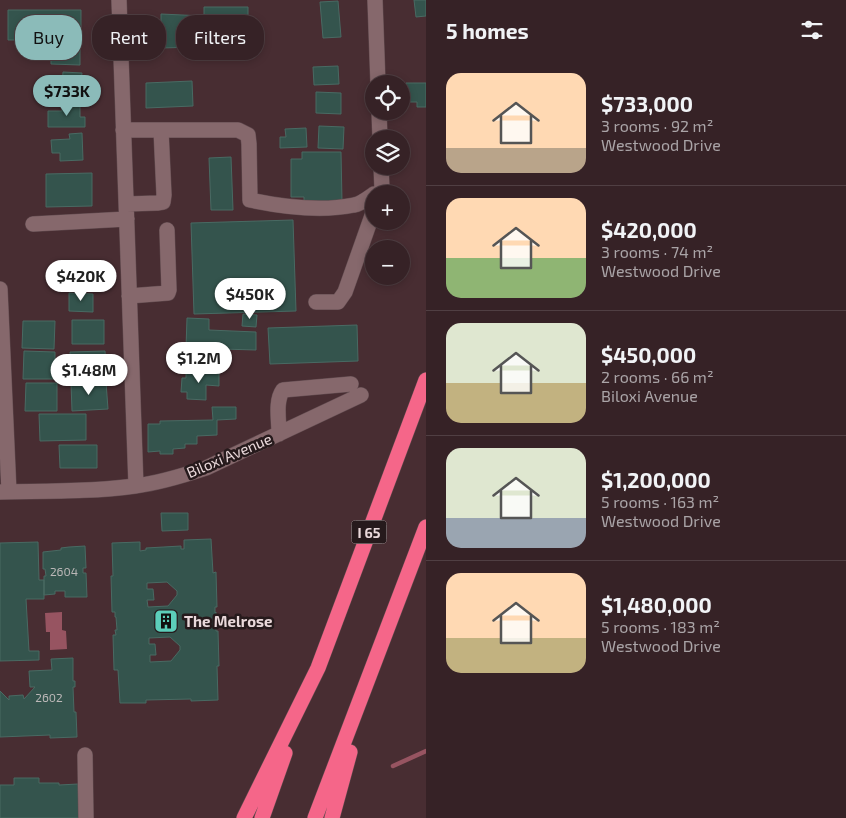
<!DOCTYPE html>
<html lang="en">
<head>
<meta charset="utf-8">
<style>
  :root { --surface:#362226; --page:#412f32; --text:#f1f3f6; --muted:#aaa4a7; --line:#503f43; --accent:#8bbbb9 }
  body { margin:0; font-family:"Exo 2",sans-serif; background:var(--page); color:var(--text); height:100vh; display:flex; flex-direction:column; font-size:19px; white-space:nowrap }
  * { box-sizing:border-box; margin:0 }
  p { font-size:16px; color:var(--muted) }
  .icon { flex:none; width:28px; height:28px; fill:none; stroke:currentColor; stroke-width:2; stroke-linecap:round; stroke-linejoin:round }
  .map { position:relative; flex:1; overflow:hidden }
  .details { display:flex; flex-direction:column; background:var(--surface); width:420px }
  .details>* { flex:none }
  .hud { position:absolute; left:15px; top:15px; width:335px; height:45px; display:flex; gap:10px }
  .controls { position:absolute; left:365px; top:75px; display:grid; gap:10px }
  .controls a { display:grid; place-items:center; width:45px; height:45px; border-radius:50%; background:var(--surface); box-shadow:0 2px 8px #0003,0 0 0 1px var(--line); font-size:25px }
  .price { position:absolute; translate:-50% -42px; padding:0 11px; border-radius:18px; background:#fff; color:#222; font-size:16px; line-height:32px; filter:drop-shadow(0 1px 2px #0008) }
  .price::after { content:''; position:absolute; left:50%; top:30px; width:15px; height:11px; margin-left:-8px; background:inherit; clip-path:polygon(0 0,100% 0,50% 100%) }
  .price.selected { background:var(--accent); color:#111 }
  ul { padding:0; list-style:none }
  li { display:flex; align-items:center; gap:15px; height:125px; padding:0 20px }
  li+li { border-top:1px solid var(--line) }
  li span { display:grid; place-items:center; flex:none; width:140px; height:100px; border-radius:15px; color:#555 }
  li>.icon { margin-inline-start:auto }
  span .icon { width:60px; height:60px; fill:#fffc; stroke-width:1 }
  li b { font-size:21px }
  h2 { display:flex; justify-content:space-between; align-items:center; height:60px; padding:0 20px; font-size:21px }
  .tag { padding:0 18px; border-radius:20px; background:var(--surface); box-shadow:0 2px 8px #0003,0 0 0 1px var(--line); font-size:18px; line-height:45px }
  .tag.selected { background:var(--accent); color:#111 }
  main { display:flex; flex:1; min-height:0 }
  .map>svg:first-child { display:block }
</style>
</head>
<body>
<main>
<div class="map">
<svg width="426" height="818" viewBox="0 0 426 818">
  <rect width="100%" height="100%" fill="#482d32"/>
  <path fill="#975461" d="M62 612V630L66 631 67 649 50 650V632H46L45 613Z"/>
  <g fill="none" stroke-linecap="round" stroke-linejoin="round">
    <path stroke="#975461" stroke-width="4.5" d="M393 766 426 751"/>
  </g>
  <path fill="#34544d" stroke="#496a63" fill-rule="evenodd" d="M414 0H426V16L416 17Z
    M338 1 341 37 323 38 320 2Z
    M204 7H248V31H244V53H196V47L161 48V14L204 16Z
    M8 10H81V31H21V40H8Z
    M71 39 80 40V65L51 64V59H38V45L71 46Z
    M338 66 339 84 314 85 313 67Z
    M63 72 82 73 79 98 61 97Z
    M192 81 193 106 146 108V83Z
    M406 83H426V107H417V102H407Z
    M316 92 341 93V114L316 113Z
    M62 103H80V117H85V127H48V111H62Z
    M319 126 344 127 343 149 318 148Z
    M306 128 307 147 280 148V137H286L285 129Z
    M82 133 83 160 60 161V153H52L51 140 70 139 69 134Z
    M302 152H341L342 202 304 203V197H291V159H302Z
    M231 157 233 210H211L209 158Z
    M92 173V206L46 207V174Z
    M293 220 296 311 194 314 191 223Z
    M69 293 93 294V312L69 311Z
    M243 314 257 315 256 327 242 326Z
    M187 318 209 319V330L256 332V350L186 348Z
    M72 320H104V344H72Z
    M23 321H55L54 349 22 348Z
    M357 325 358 361 270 364 268 328Z
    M24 351 55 352V379H23Z
    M105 351 107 378 71 380 70 352Z
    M186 370 219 372V386L206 385V400L187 399V392H181L182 378H186Z
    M106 382 108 409 72 411 71 383Z
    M26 383H57V411H25Z
    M212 407H236V419L217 420V435L197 436V444H185V448L173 449V454H160V451L148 452V424H160V421L213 420Z
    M39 414H86V440L40 441Z
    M59 445H97V468H60Z
    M161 513H188V530L162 531Z
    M211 539 213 573 216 572 217 607H215V613L216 612V631H218L219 666H217L218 700 191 701V699L146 700V703H120L118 670H114L113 635H116L115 630H117L116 617H115V612H112L111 576H113L112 543 140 542V551L146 550V548L181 546V549H184V540ZM167 582 177 591V595L168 606 148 607 147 600H154L153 589H147V583ZM170 637 180 646V650L171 661 150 662V655H156L155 644H149V638Z
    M38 542 39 580H44V599H26L29 651H39V660L0 661V543Z
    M85 546 86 568H83V573H86L87 597H65V591H55V594L44 595V576H46L45 569H43V552L61 550V548L69 547Z
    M73 658V681H75V687H73L74 712H76L77 737 50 738V735L0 737V691L9 700V696L23 695 24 699 35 687H30L29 671 52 670 51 659Z
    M14 778H39V783H59V785L78 784 79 818H0V785H14Z"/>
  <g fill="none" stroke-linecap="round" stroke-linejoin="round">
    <g stroke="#624c50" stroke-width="16">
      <path id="minor" d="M119 0 136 486
        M375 0 378 84
        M379 111 380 139
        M123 130H238L248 135 249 144 250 200C283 207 320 212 354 205 361 204 368 198 374 194
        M380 194 382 189 381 166
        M127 204 157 203 163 202 164 195 161 130
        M33 224 127 219
        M0 289 9 492
        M129 296 168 293 169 290 167 230
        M316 302H338L345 292 374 210
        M279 434C279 420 275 401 283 390L351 384
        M0 492C44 491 92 492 135 486 159 483 182 476 206 468L361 395
        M85 755 86 818"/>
    </g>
    <g stroke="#624c50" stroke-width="16">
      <path id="highway" d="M244 818 318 668 426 380
        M262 818 285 753
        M315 818 426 527
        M332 818 350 752"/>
    </g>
    <use href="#minor" stroke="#86686c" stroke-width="15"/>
    <use href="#highway" stroke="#f56689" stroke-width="15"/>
  </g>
  <defs>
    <g id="building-square" transform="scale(1.25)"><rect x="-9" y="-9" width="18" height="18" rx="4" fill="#5cceba" stroke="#261a1c"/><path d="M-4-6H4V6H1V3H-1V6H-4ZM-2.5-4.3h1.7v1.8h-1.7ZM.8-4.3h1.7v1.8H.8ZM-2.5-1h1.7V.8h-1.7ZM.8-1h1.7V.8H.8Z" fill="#111"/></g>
  </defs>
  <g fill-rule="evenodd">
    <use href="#building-square" x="166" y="621"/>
  </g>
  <g text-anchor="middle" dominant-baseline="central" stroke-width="5" stroke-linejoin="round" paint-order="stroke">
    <g font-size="12" fill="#bcb8b8">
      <text x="64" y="571">2604</text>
      <text x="49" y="697">2602</text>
    </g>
    <rect fill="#261a1c" stroke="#afa0a2" stroke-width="1" x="351.5" y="520.5" width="35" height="23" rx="4"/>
    <g font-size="14" font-weight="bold" fill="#ead9db">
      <text x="369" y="532">I 65</text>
    </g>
    <g font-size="15" fill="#ead9db" stroke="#261a1c">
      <text transform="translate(229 455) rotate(-23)">Biloxi Avenue</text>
    </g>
    <g font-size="15" font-weight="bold" fill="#ead9db" stroke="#261a1c" text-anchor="start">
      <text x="184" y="621">The Melrose</text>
    </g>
  </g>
</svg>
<div class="controls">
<a><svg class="icon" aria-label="locate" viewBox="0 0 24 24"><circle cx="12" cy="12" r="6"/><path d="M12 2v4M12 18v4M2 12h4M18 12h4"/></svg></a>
<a><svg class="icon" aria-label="layers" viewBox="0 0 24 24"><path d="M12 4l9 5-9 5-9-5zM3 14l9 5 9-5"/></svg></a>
<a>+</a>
<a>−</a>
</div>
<b class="price selected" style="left:67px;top:117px">$733K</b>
<b class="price" style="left:81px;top:302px">$420K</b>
<b class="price" style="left:250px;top:320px">$450K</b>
<b class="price" style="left:199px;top:384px">$1.2M</b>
<b class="price" style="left:89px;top:396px">$1.48M</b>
<div class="hud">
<a class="tag selected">Buy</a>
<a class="tag">Rent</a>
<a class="tag">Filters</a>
</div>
</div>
<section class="details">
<h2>5 homes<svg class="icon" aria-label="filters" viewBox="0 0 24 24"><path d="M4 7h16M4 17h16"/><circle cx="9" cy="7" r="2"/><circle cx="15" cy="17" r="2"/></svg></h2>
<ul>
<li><span style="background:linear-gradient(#ffd9b3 75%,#b9a48a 0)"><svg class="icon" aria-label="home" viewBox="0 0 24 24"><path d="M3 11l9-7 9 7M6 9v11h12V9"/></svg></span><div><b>$733,000</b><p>3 rooms · 92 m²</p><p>Westwood Drive</p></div></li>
<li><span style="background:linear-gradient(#ffd9b3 60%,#8fb573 0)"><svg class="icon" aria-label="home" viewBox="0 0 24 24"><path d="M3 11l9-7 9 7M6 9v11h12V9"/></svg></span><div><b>$420,000</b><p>3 rooms · 74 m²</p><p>Westwood Drive</p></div></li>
<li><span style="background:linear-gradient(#dfe7d0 60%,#c2b280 0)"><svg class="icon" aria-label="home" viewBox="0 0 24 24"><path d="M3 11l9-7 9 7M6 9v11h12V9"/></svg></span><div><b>$450,000</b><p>2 rooms · 66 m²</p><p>Biloxi Avenue</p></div></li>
<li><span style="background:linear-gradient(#dfe7d0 70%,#9aa5b1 0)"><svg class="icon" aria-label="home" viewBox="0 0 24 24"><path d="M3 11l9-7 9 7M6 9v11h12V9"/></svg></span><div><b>$1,200,000</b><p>5 rooms · 163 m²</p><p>Westwood Drive</p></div></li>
<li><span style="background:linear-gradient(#ffd9b3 65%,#c2b280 0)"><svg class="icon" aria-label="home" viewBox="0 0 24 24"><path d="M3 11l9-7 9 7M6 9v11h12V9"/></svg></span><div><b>$1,480,000</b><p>5 rooms · 183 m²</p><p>Westwood Drive</p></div></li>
</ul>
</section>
</main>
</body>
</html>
